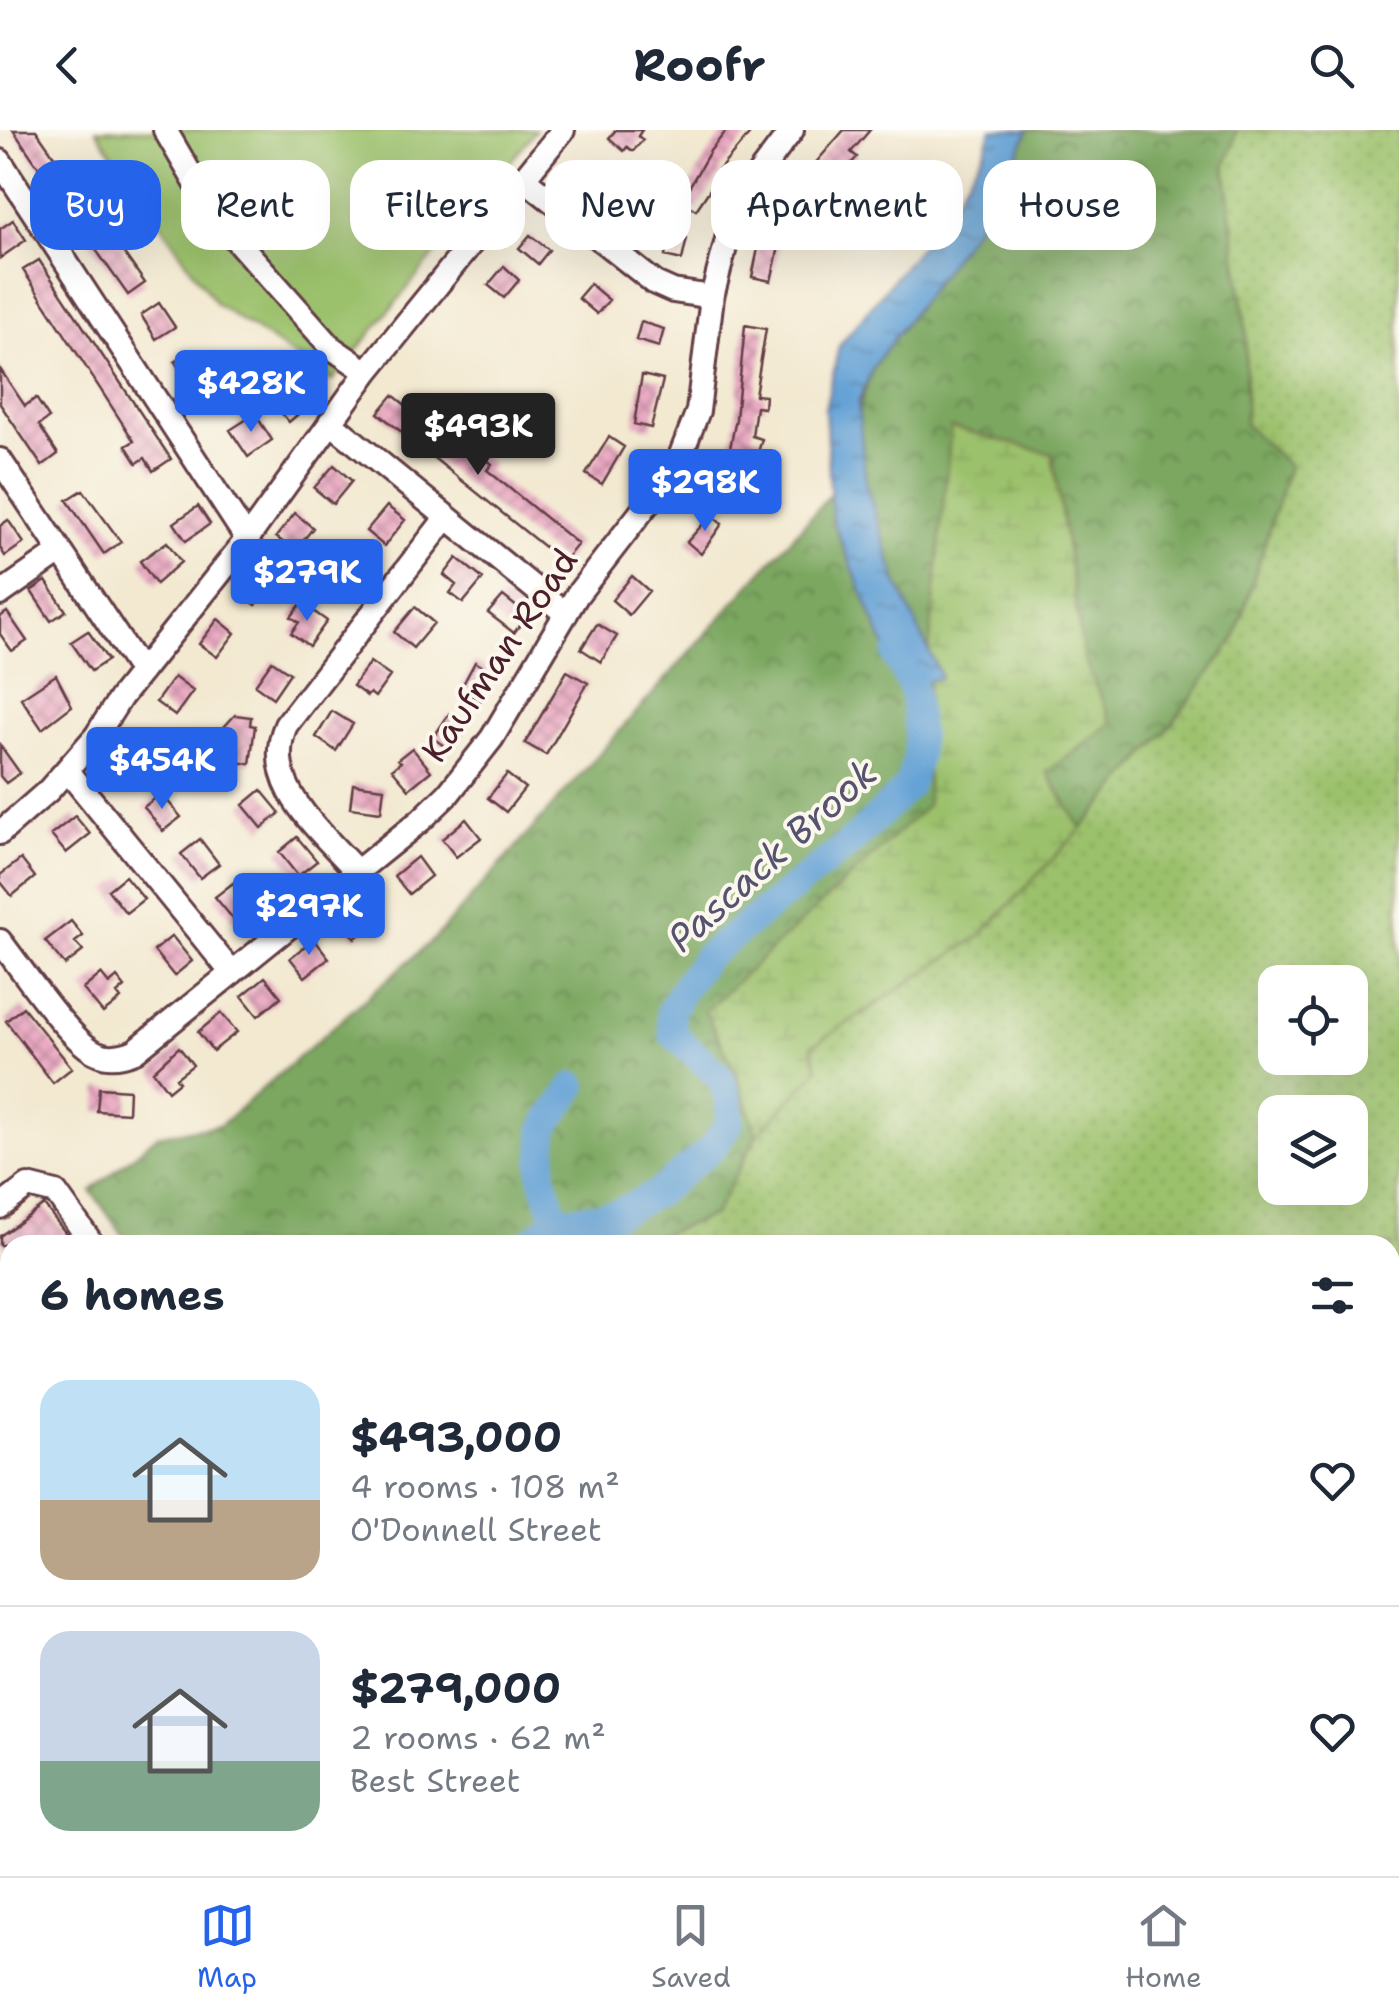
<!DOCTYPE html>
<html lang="en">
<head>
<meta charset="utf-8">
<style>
  :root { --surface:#fff; --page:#f6f6f7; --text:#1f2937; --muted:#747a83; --line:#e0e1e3; --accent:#2563eb }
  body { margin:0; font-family:"Shantell Sans",sans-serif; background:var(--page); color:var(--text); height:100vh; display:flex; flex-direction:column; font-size:38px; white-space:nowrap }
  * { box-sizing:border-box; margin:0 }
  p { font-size:32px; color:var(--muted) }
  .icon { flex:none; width:55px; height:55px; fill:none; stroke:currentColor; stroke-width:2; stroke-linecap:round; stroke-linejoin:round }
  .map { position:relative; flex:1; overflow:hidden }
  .sheet { position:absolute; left:0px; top:1105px; width:1400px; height:642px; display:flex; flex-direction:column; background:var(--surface); border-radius:30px 30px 0 0; box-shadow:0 10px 40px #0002 }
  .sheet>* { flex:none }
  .hud { position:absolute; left:30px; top:30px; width:1340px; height:90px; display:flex; gap:20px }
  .fabs { position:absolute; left:1258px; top:835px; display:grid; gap:20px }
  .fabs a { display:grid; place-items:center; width:110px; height:110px; border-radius:20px; background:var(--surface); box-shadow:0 10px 40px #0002; font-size:50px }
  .price { position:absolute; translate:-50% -85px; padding:0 22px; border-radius:10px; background:var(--accent); color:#fff; font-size:32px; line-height:65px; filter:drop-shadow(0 2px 5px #0008) }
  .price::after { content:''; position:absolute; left:50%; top:60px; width:30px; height:22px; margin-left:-15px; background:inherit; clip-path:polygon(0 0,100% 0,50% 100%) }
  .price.current { background:#222; color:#fff }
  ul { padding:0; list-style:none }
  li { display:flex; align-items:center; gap:30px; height:250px; padding:0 40px }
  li+li { border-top:2px solid var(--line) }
  li span { display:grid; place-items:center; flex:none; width:280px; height:200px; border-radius:30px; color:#555 }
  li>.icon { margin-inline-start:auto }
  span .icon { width:120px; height:120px; fill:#fffc; stroke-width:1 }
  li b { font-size:42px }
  h2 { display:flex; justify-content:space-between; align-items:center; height:120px; padding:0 40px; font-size:42px }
  .chip { padding:0 35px; border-radius:30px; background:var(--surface); box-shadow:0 10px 40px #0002; font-size:35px; line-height:90px }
  .chip.current { background:var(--accent); color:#fff }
  header { display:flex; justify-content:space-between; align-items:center; height:130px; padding:0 40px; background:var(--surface); font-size:45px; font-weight:700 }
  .dock { display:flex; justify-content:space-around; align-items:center; height:140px; border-top:2px solid var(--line); background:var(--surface); font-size:28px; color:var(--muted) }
  .dock a { display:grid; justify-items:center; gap:5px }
  .dock .current { color:var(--accent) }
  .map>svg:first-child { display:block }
</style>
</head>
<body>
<header><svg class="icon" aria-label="back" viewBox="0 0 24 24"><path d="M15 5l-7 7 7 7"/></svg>Roofr<svg class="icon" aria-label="search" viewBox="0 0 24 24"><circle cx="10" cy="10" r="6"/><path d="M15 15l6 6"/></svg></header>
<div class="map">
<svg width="1399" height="1746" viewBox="0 0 1399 1746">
  <defs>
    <pattern id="grass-dots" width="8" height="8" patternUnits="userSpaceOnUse" patternTransform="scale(2.5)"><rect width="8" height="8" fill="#9bc16c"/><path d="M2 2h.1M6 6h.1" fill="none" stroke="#87a55e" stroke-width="1.8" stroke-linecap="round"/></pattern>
    <pattern id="forest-crowns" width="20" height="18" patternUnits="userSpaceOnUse" patternTransform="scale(2.5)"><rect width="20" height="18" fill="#7ca760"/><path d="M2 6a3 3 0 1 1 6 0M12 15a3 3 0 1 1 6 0" fill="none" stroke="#68874f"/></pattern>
    <pattern id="wetland-marsh" width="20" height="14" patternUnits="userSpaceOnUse" patternTransform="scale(2.5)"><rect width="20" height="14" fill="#9bc16c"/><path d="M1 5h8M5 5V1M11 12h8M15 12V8" fill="none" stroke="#87a55e"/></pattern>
    <pattern id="water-ripples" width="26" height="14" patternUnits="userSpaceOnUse" patternTransform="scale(2.5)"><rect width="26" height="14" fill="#65a2d6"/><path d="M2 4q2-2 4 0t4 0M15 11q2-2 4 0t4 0" fill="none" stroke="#5583ae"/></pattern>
    <pattern id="building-cross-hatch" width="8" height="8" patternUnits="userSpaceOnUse" patternTransform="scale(2.5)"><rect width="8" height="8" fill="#eaaac3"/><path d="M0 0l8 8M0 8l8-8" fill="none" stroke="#c08a9f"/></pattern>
  </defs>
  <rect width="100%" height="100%" fill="#fbf7ec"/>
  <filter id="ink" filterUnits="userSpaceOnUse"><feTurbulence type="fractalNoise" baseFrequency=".01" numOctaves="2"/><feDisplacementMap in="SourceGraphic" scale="20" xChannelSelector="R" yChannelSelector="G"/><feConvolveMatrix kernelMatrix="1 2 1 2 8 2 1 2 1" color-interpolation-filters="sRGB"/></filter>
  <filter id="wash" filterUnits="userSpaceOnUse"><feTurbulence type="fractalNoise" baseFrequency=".0048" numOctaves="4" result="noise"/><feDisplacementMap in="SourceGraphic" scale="40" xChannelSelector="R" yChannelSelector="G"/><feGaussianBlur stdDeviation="2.25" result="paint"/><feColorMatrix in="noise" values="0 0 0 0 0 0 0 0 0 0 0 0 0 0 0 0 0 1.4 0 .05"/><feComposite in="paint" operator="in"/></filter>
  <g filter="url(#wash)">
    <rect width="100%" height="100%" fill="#f3e9d1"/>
    <path fill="url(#grass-dots)" stroke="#72704c" stroke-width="2.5" fill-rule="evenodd" d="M1237 0H1399V1746H1010L992 1738H1390V1115H632L714 1084 757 1005 818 940 812 916 980 806 1081 699 1172 594 1235 508 1246 201 1225 37ZM1275 852H1350V928H1275ZM1275 982H1350V1058H1275Z
      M534 1738H972L974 1746H538Z"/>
    <path fill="url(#forest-crowns)" stroke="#636346" stroke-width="2.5" d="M1028 0H1237L1225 38 1246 201 1245 295 1289 336 1235 508 1172 594 1081 699 1047 642 1112 593 1084 529 1052 324 928 533 927 676 705 881 737 944 757 1005 714 1085 632 1115H130L91 1061 158 1005 221 995 435 808 830 365 873 237 1005 56Z
      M88 1738H534L538 1746H91Z"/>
    <path fill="url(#wetland-marsh)" stroke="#72704c" stroke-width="2.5" d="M951 297 1052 324 1084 529 1112 593 1047 642 1081 699 980 806 812 916 818 940 757 1005 737 944 705 881 927 676 928 533Z"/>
    <path fill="#9bc16c" stroke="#72704c" stroke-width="2.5" d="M96 0H536L332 251 216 174Z"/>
    <path fill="url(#water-ripples)" stroke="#586080" stroke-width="2.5" d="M991 0H1028L1005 56 873 237 858 273 866 355 897 452 941 547 903 560 832 389 825 279 839 216 946 84 985 20Z"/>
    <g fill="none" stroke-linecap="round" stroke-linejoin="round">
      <path stroke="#65a2d6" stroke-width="5" d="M1390 1255 1399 1246"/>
      <path stroke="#65a2d6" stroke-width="28" d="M556 1090 542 1045 545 997 574 956
        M527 1115 556 1090 615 1084 657 1063 712 1018 730 993 729 970 720 947 673 904 670 882 685 855 707 826 850 713 908 657 917 628 918 603 913 559 896 526
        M247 1738 249 1746
        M424 1738 427 1746"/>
    </g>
    <g id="blocks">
      <path fill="url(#building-cross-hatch)" d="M13 0H36L64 40 48 51Z
        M616 0H642L638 6 643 10 633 21 627 17 624 21 609 8Z
        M727 0H753L718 41 721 43 696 80 681 71 710 21Z
        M844 0H870L851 22 857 27 836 51 839 54 826 69 818 62 803 78 788 65Z
        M585 37 604 53 593 67 574 51Z
        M77 61 106 102 116 95 128 114 121 119 145 153 128 165 62 72Z
        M13 90 26 110 0 128V99Z
        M761 104 781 108 771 151 752 147Z
        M530 105 549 120 538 134 519 118Z
        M670 105 687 108 682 130 665 126Z
        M39 130 171 329 153 341 145 328 137 333 126 316 134 311 23 140Z
        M504 136 519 150 504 168 488 155Z
        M590 154 609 170 597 184 578 168Z
        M159 173 175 197 156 209 141 185Z
        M641 192 664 199 659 217 636 210Z
        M745 195 766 199 755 265 765 266 764 278 756 277 752 306 762 309 755 332 745 330 741 346 725 342 736 289Z
        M191 222 218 261 205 270 198 260 195 262 175 232Z
        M0 239 25 276 36 268 49 288 39 295 58 324 42 336 0 274Z
        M642 245 663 250 651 298 634 294Z
        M293 257 303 269 298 273 303 280 289 292 273 273Z
        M393 265 472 329 477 322 492 334 487 340 578 414 563 432 378 283Z
        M255 284 272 310 248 327 230 300Z
        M609 307 624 317 602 354 586 344Z
        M334 335 352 351 333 374 314 358Z
        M83 360 121 412 104 424 67 370Z
        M198 376 210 394 186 411 174 393Z
        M387 376 405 390 384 416 366 401Z
        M295 383 313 398 295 421 276 407Z
        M711 385 722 394 701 424 687 412Z
        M8 390 24 413 5 426 0 418V396Z
        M167 412 181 432 156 454 140 431Z
        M339 424 363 443 341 470 318 451Z
        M457 428 483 449 463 473 450 463 456 455 444 445Z
        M255 437 274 451 256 475 237 461Z
        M632 446 649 461 629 485 612 470Z
        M46 451 66 481 51 491 31 461Z
        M503 466 527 485 514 503 488 483Z
        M302 473 327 491 309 516 291 503 299 492 291 487Z
        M415 477 434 493 413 518 394 502Z
        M7 482 27 511 12 521 0 504V487Z
        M218 489 235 503 217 527 199 514Z
        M597 494 617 506 601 532 581 519Z
        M88 501 108 530 91 541 71 512Z
        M272 531 290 543 273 568 255 555Z
        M370 532 390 546 375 567 370 563 367 566 353 556Z
        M475 532 495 544 480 571 460 560Z
        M567 541 588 553 546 625 525 613Z
        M56 545 72 576 42 599 21 568Z
        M174 547 193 561 175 586 156 572Z
        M332 581 353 594 336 621 316 607Z
        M449 584 467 598 451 621 433 608Z
        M235 585 251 587 250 595 255 596 250 634 229 631 230 624 221 622 224 597Z
        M130 609 150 623 132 648 112 633Z
        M0 615 20 643 6 653 0 646Z
        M412 618 431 641 409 659 392 639 401 632 398 629Z
        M507 644 525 658 506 682 488 668Z
        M353 654 384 658 381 682 350 678Z
        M261 660 280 683 262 698 243 675Z
        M161 663 181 687 163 701 144 677Z
        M75 686 90 704 66 723 51 705Z
        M466 689 481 708 456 727 442 709Z
        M297 707 317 731 298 746 279 722Z
        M200 709 219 734 200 748 181 724Z
        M417 727 431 746 409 764 394 746Z
        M21 729 35 747 12 766 0 751V745Z
        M125 746 144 769 126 783 108 760Z
        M233 753 251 776 234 790 215 767Z
        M364 769 380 788 355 808 340 789Z
        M71 791 83 806 75 812 83 821 65 835 45 811Z
        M172 806 192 831 174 846 154 821Z
        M314 809 329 828 305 847 290 828Z
        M101 844 109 854 117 847 125 857 117 864 121 869 103 883 83 859Z
        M265 847 281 867 258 886 242 866Z
        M23 877 72 938 53 953 6 891Z
        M221 883 237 902 213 921 198 902Z
        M179 917 193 935 176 948 179 952 168 961 153 941Z
        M99 958 129 960 128 983 97 981Z
        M44 1075 71 1110 65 1115H0V1106Z"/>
    </g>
  </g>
  <g filter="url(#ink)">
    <use href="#blocks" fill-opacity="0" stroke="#633d44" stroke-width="2.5"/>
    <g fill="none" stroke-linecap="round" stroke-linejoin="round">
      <g stroke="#633d44" stroke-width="28">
        <path id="minor" d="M165 0 215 86 332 218 367 242
          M0 31 247 409
          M523 48 655 153 673 161 712 167
          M330 292 566 484
          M0 330 141 542
          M0 464 60 422
          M67 640 232 843
          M0 703 49 660 96 606 121 567 247 409 367 242 563 0
          M357 742C321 700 260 655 286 595L447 387
          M0 811C20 836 71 913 97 923 110 929 123 926 135 921L421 690 448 664 492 608 577 465 676 337 698 281 712 167 730 98 755 49 792 0
          M0 1077 28 1056 56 1063 93 1115
          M0 1236 10 1251
          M0 1312 10 1326
          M0 1416 10 1409
          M0 1467 10 1460"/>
      </g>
      <g stroke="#633d44" stroke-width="32">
        <path id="major" d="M0 1608 10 1631
          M49 1738 52 1746"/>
      </g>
      <use href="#minor" stroke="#fff" stroke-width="22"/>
      <use href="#major" stroke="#fff" stroke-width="28"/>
    </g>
  </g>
  <g text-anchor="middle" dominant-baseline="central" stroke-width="8" stroke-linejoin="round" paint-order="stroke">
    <g font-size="35" fill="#4a1f2b" stroke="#fbf7ec">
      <text transform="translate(499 525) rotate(-56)">Kaufman Road</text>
    </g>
    <g font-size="38" font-style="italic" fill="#55536f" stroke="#fbf7ec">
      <text transform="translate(772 725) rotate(-42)">Pascack Brook</text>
    </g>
  </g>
</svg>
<div class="fabs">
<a><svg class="icon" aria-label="locate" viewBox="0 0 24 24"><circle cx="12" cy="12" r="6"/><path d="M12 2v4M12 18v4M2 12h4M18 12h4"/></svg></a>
<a><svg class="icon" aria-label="layers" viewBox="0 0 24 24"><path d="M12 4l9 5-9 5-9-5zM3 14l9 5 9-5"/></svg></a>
</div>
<b class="price" style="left:251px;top:305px">$428K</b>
<b class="price current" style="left:478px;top:348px">$493K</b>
<b class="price" style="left:705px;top:404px">$298K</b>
<b class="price" style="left:307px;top:494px">$279K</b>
<b class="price" style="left:162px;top:682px">$454K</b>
<b class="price" style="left:309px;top:828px">$297K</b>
<div class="hud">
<a class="chip current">Buy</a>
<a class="chip">Rent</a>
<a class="chip">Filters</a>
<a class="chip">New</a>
<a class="chip">Apartment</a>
<a class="chip">House</a>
</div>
<section class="sheet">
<h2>6 homes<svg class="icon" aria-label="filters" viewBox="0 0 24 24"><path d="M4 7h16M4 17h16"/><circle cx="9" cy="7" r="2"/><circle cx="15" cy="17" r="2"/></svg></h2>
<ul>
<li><span style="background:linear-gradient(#bfe0f5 60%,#b9a48a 0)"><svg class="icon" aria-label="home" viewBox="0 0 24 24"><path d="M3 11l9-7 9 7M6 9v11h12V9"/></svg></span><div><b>$493,000</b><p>4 rooms · 108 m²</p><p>O'Donnell Street</p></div><svg class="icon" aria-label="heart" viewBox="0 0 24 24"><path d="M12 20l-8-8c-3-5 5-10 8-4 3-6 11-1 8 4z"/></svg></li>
<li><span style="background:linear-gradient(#c9d6e8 65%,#7fa58c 0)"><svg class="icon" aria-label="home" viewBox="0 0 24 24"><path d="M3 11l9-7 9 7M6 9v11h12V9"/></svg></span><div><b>$279,000</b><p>2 rooms · 62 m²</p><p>Best Street</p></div><svg class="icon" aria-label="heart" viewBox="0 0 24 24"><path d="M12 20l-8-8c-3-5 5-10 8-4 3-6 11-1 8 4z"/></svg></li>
</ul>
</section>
</div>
<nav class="dock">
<a class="current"><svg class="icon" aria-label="map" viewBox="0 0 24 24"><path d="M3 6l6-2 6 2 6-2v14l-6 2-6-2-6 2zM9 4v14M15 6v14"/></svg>Map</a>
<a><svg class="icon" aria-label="saved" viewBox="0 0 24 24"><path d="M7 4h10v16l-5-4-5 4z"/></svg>Saved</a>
<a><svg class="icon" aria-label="home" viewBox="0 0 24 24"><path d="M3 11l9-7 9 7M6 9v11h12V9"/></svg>Home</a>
</nav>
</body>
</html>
